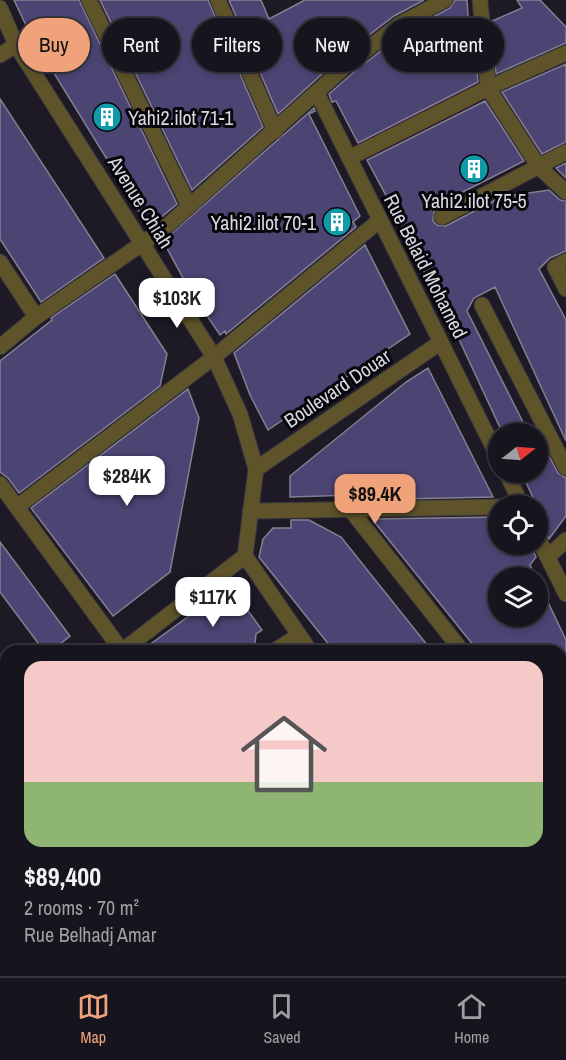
<!DOCTYPE html>
<html lang="en">
<head>
<meta charset="utf-8">
<style>
  :root { --surface:#16141c; --page:#1f1d25; --text:#f1f3f6; --muted:#9e9ea3; --line:#35333b; --accent:#f0a27a }
  body { margin:0; font-family:"Archivo Narrow",sans-serif; background:var(--page); color:var(--text); height:100vh; display:flex; flex-direction:column; font-size:22px; white-space:nowrap }
  * { box-sizing:border-box; margin:0 }
  p { font-size:20px; color:var(--muted) }
  .icon { flex:none; width:33px; height:33px; fill:none; stroke:currentColor; stroke-width:2; stroke-linecap:round; stroke-linejoin:round }
  .map { position:relative; flex:1; overflow:hidden }
  .sheet { position:absolute; left:0px; top:645px; width:567px; height:332px; display:flex; flex-direction:column; background:var(--surface); border-radius:18px 18px 0 0; box-shadow:0 3px 9px #0003,0 0 0 2px var(--line) }
  .sheet>* { flex:none }
  .hud { position:absolute; left:18px; top:18px; width:531px; height:54px; display:flex; gap:12px }
  .needle { width:39px; rotate:73deg }
  .buttons { position:absolute; left:488px; top:423px; display:grid; gap:12px }
  .buttons a { display:grid; place-items:center; width:60px; height:60px; border-radius:50%; background:var(--surface); box-shadow:0 3px 9px #0003,0 0 0 2px var(--line); font-size:30px }
  .price { position:absolute; translate:-50% -51px; padding:0 14px; border-radius:12px; background:#fff; color:#222; font-size:20px; line-height:39px; filter:drop-shadow(0 2px 3px #0008) }
  .price::after { content:''; position:absolute; left:50%; top:36px; width:18px; height:14px; margin-left:-9px; background:inherit; clip-path:polygon(0 0,100% 0,50% 100%) }
  .price.current { background:var(--accent); color:#111 }
  ul { padding:0; list-style:none }
  li { display:grid; align-content:center; gap:12px; height:318px; padding:0 24px }
  li span { display:grid; place-items:center; height:186px; border-radius:18px; color:#555 }
  li>.icon { margin-inline-start:auto }
  span .icon { width:108px; height:108px; fill:#fffc; stroke-width:1 }
  li b { font-size:26px }
  .pill { padding:0 21px; border-radius:27px; background:var(--surface); box-shadow:0 3px 9px #0003,0 0 0 2px var(--line); font-size:21px; line-height:54px }
  .pill.current { background:var(--accent); color:#111 }
  .tab-bar { display:flex; justify-content:space-around; align-items:center; height:84px; border-top:2px solid var(--line); background:var(--surface); font-size:16px; color:var(--muted) }
  .tab-bar a { display:grid; justify-items:center; gap:3px }
  .tab-bar .current { color:var(--accent) }
  .map>svg:first-child { display:block }
</style>
</head>
<body>
<div class="map">
<svg width="566" height="976" viewBox="0 0 566 976">
  <rect width="100%" height="100%" fill="#1d1a26"/>
  <path fill="#4c4472" stroke="#838191" stroke-width="1.5" d="M14 0H79L177 204 153 224 150 217 145 221 31 36Z
    M100 0H208L263 127 192 190Z
    M229 0H261L269 19 305 0H424L394 16 342 56 278 114Z
    M455 0H467L469 31 473 29 478 82 358 143 336 101 332 102 329 94 354 72 405 32 450 8Z
    M517 0H540L566 27V43L496 74 492 21 522 8Z
    M566 64V142L542 154 502 92Z
    M0 99 104 258 41 302 0 239Z
    M485 101 524 161 433 207 442 206 434 212 433 221 437 225 446 226 501 197 549 190 560 200 566 201V251L550 258 539 269 566 320V441L495 287 474 298 467 311 529 434H503L450 320 448 321 411 245 412 244 367 160Z
    M314 108 315 111 309 114 360 216 353 222 356 227 226 334 225 331 220 335 189 289 163 241Z
    M566 163V178L556 168Z
    M365 245 410 334 268 430 250 395 234 353Z
    M115 274 167 354 160 386 19 493 8 478 0 472V361L52 320 51 318Z
    M428 368 493 497 357 500 353 495 290 497V476L406 382Z
    M188 389 199 418 170 572 113 616 31 508Z
    M547 452 558 473 566 478V516L549 539 543 528 537 526V506L521 472H537V457Z
    M498 517V544H530L536 557 530 565 536 578H498V616H537V579L566 640V651H478L372 519Z
    M291 520H309L341 537 432 651H334L259 557 263 539 273 528H291Z
    M0 542 70 636 51 651H44L0 592Z
    M230 586 262 630 256 634 255 643 250 651H141Z"/>
  <g fill="none" stroke-linecap="round" stroke-linejoin="round">
    <g stroke="#373440" stroke-width="17">
      <path id="minor" d="M89 0 189 206
        M218 0 275 131
        M480 0 488 88 539 167 566 192
        M0 8 16 45 214 357 240 414 256 469 245 556 310 651
        M0 55 16 45
        M317 93 498 457
        M349 158 488 88 566 53
        M442 217 566 152
        M566 261 555 267 566 289
        M0 262 36 317
        M482 305 566 468
        M0 347 36 317 166 227 348 64 400 24 445 0
        M256 469 441 342
        M506 472 522 506
        M0 484 122 651
        M17 507 214 357 380 220
        M350 509 462 651
        M250 511 498 507
        M537 536 566 594
        M548 557 566 540
        M122 651 245 556
        M274 651 298 636
        M561 717 566 713
        M0 737 6 733
        M0 771 6 778
        M561 848 566 844
        M561 950 566 956
        M0 962 6 969
        M181 970 186 976
        M45 976 51 970
        M228 976 235 970
        M402 976 409 970
        M561 976 566 973"/>
    </g>
    <use href="#minor" stroke="#5f532a" stroke-width="15"/>
  </g>
  <defs>
    <g id="building-disc" transform="scale(1.5)"><circle r="9.5" fill="#0f9aa8" stroke="#07060b"/><path d="M-4-6H4V6H1V3H-1V6H-4ZM-2.5-4.3h1.7v1.8h-1.7ZM.8-4.3h1.7v1.8H.8ZM-2.5-1h1.7V.8h-1.7ZM.8-1h1.7V.8H.8Z" fill="#fff"/></g>
  </defs>
  <g fill-rule="evenodd">
    <use href="#building-disc" x="107" y="117"/>
    <use href="#building-disc" x="474" y="169"/>
    <use href="#building-disc" x="337" y="222"/>
  </g>
  <g text-anchor="middle" dominant-baseline="central" stroke-width="6" stroke-linejoin="round" paint-order="stroke">
    <g font-size="20" fill="#d9d7e0" stroke="#07060b" text-anchor="start">
      <text x="128" y="117">Yahi2.ilot 71-1</text>
      <text x="474" y="200" text-anchor="middle">Yahi2.ilot 75-5</text>
      <text x="316" y="222" text-anchor="end">Yahi2.ilot 70-1</text>
    </g>
    <g font-size="20" fill="#d9d7e0" stroke="#07060b">
      <text transform="translate(141 202) rotate(58)">Avenue Chiah</text>
      <text transform="translate(426 266) rotate(63)">Rue Belaid Mohamed</text>
      <text transform="translate(337 388) rotate(-34)">Boulevard Douar</text>
    </g>
  </g>
</svg>
<div class="buttons">
<a><svg class="needle" viewBox="-14 -14 28 28"><path d="M0-13l5 13h-10z" fill="#e53935"/><path d="M0 13l5-13h-10z" fill="#9e9ea3"/></svg></a>
<a><svg class="icon" aria-label="locate" viewBox="0 0 24 24"><circle cx="12" cy="12" r="6"/><path d="M12 2v4M12 18v4M2 12h4M18 12h4"/></svg></a>
<a><svg class="icon" aria-label="layers" viewBox="0 0 24 24"><path d="M12 4l9 5-9 5-9-5zM3 14l9 5 9-5"/></svg></a>
</div>
<b class="price" style="left:177px;top:329px">$103K</b>
<b class="price" style="left:127px;top:507px">$284K</b>
<b class="price current" style="left:375px;top:525px">$89.4K</b>
<b class="price" style="left:213px;top:628px">$117K</b>
<div class="hud">
<a class="pill current">Buy</a>
<a class="pill">Rent</a>
<a class="pill">Filters</a>
<a class="pill">New</a>
<a class="pill">Apartment</a>
</div>
<section class="sheet">
<ul>
<li><span style="background:linear-gradient(#f6c9c9 65%,#8fb573 0)"><svg class="icon" aria-label="home" viewBox="0 0 24 24"><path d="M3 11l9-7 9 7M6 9v11h12V9"/></svg></span><div><b>$89,400</b><p>2 rooms · 70 m²</p><p>Rue Belhadj Amar</p></div></li>
</ul>
</section>
</div>
<nav class="tab-bar">
<a class="current"><svg class="icon" aria-label="map" viewBox="0 0 24 24"><path d="M3 6l6-2 6 2 6-2v14l-6 2-6-2-6 2zM9 4v14M15 6v14"/></svg>Map</a>
<a><svg class="icon" aria-label="saved" viewBox="0 0 24 24"><path d="M7 4h10v16l-5-4-5 4z"/></svg>Saved</a>
<a><svg class="icon" aria-label="home" viewBox="0 0 24 24"><path d="M3 11l9-7 9 7M6 9v11h12V9"/></svg>Home</a>
</nav>
</body>
</html>
